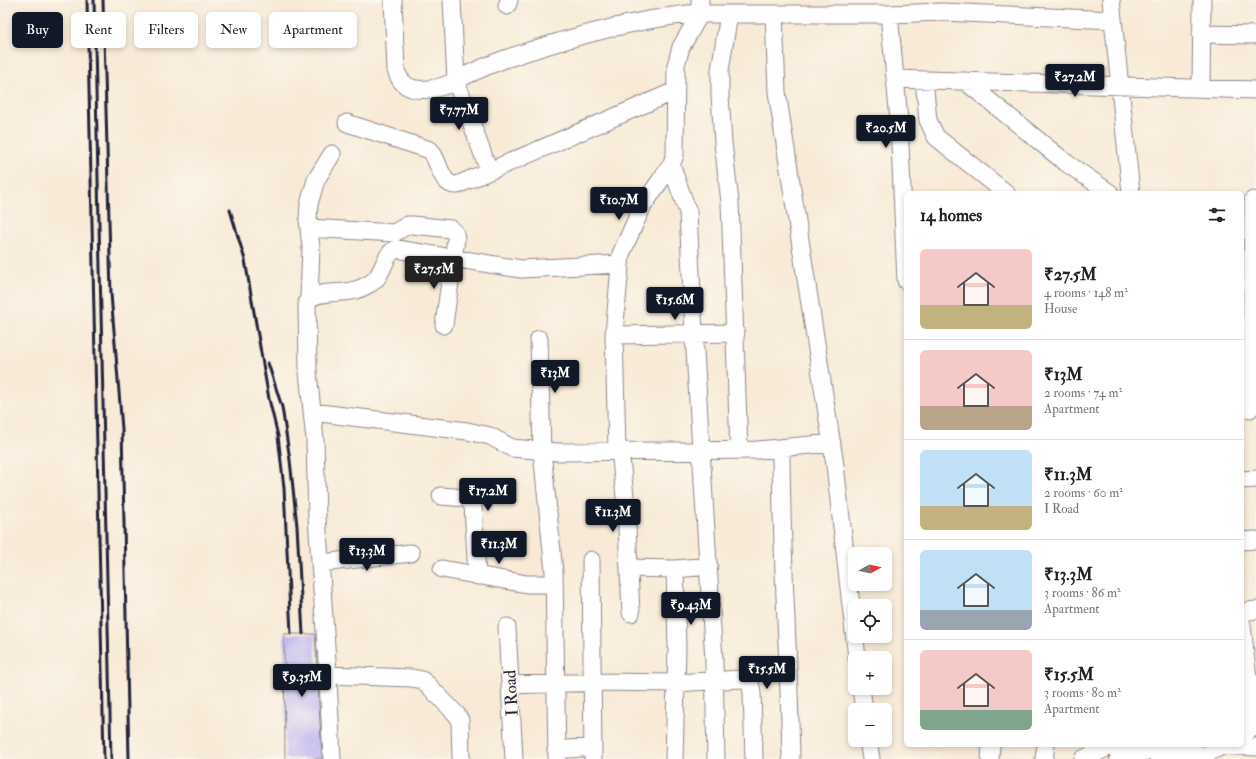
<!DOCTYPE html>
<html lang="en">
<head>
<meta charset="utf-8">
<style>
  :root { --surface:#fff; --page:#f6f6f6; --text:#222; --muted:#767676; --line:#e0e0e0; --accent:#111827 }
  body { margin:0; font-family:"IM FELL Double Pica",serif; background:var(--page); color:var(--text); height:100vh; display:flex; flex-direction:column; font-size:15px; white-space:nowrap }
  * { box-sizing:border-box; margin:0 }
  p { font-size:13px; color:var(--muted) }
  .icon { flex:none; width:22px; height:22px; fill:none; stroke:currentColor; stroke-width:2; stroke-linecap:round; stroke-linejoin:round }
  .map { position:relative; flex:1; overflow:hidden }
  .side { position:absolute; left:904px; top:191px; width:340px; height:556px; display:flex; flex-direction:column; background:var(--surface); border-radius:6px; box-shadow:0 2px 6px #0003 }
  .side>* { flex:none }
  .top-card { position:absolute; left:12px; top:12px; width:380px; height:36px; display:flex; gap:8px }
  .needle { width:26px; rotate:82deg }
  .controls { position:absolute; left:848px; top:547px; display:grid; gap:8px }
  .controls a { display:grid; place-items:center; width:44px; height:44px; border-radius:6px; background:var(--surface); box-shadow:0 2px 6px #0003; font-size:20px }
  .price { position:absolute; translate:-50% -34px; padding:0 9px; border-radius:4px; background:var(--accent); color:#fff; font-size:13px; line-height:26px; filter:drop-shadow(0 1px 2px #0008) }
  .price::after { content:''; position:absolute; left:50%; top:24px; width:12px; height:9px; margin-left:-6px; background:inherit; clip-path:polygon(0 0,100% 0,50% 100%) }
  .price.current { background:#222; color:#fff }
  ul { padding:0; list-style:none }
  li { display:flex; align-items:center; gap:12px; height:100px; padding:0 16px }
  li+li { border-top:1px solid var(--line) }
  li span { display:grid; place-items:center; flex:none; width:112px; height:80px; border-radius:6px; color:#555 }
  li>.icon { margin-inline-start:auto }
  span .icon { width:48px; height:48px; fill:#fffc; stroke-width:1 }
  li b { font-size:17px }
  h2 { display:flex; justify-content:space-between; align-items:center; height:48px; padding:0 16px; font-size:17px }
  .chip { padding:0 14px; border-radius:6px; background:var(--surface); box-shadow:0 2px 6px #0003; font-size:14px; line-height:36px }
  .chip.current { background:var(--accent); color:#fff }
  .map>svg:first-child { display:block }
</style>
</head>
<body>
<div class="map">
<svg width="1256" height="759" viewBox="0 0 1256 759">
  <rect width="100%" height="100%" fill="#fbf7ec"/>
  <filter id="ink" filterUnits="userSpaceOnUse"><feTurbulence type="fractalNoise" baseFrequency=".025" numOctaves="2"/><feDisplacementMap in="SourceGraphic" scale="8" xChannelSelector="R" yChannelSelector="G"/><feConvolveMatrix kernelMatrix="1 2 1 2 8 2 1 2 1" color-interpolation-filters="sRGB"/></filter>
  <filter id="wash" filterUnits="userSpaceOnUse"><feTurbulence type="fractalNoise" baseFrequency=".012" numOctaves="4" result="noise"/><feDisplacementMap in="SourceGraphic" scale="16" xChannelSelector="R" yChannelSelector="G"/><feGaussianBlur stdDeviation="0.9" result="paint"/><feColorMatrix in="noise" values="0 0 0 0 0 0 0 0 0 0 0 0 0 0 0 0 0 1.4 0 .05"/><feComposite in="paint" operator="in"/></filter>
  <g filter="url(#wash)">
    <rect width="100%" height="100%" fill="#f8ead7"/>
    <g id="blocks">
      <path fill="#b7aef0" d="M284 634H315L322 759H285Z"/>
    </g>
  </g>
  <g filter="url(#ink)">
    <use href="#blocks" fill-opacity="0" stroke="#8d8689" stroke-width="1"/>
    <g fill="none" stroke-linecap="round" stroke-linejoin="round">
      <g stroke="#8d8689" stroke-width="19">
        <path id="minor" d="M393 0 396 70C401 87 413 91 429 89 445 88 458 79 471 73 482 68 494 63 505 59 561 40 629 21 688 14H889L943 12 1113 20
          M452 0 456 81 489 171
          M1111 0 1131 193
          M507 6 509 0
          M729 14 720 70V95L723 143 730 202 739 450
          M774 14 777 92 835 465 857 658
          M889 14 899 120 906 281
          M1201 34 1256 35
          M895 79 1256 90
          M924 80 928 120 936 137 1006 193
          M965 81 1065 162 1110 193
          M1201 88 1202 0
          M347 123 430 150C440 161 440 186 457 185L675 91
          M671 165 688 212 694 335 714 661 716 759
          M309 228 394 233 408 225H412L451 229 455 233 456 239 444 325
          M309 298 311 248 308 219 309 204 316 180 332 154
          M614 335 736 333
          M539 339 542 451 554 572 557 759
          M1250 409 1253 200
          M312 412 467 431 490 436 512 448 558 452 757 450 832 443
          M781 448C781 552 789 655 791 759
          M617 450 614 335 621 254 642 207 671 165 675 155 676 65 681 47 700 14V0
          M620 450 626 506 631 613
          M1242 480 1256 479
          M441 496 466 498 473 505 477 576
          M1242 541 1256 540
          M591 560 593 759
          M321 563 411 553
          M629 568 675 569 709 566
          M442 569 527 584H554
          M1242 612 1256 610
          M1242 625 1248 680
          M507 627 514 759
          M328 675 412 678 422 680 428 685 457 715 460 720 461 759
          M510 685 600 682 676 683 741 679C751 681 751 684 752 693L754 759
          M861 688 864 710
          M1242 734 1256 726
          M868 740 871 759
          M1215 745 1256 747
          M556 750 593 747
          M332 759 327 660 317 518 315 440 308 372 307 302C315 290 338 294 351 291 357 290 364 287 369 284 385 277 383 252 397 249L521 269 620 264
          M674 759 677 648 675 569
          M990 759 991 745
          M1044 759 1046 745
          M1083 759 1113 745
          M1197 759 1224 745"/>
      </g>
      <g stroke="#8d8689" stroke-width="24">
        <path id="major" d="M1242 695 1256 686
          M1242 715 1256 707
          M1121 759 1154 745
          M1161 759 1191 745"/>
      </g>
      <use href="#minor" stroke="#fff" stroke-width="17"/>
      <use href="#major" stroke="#fff" stroke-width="22"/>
      <path stroke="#22223b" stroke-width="3" d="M87 0 104 759
        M94 0 111 759
        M103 0 111 294 122 429 129 759
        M230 210 245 260 269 399 278 436 284 488 291 634
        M268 363 282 407 290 460 297 526 303 634"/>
    </g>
  </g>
  <g text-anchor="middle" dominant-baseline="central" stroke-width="3" stroke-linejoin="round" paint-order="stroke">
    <g font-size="17" fill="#22223b" stroke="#fbf7ec">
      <text transform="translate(511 693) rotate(-93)">I Road</text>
    </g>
  </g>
</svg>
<div class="controls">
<a><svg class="needle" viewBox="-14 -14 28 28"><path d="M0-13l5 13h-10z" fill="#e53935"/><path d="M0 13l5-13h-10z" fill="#767676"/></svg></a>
<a><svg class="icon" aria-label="locate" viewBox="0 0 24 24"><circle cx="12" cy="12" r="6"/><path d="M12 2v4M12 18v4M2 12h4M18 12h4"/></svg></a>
<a>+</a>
<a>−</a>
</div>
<b class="price" style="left:1075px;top:98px">₹27.2M</b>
<b class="price" style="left:459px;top:131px">₹7.77M</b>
<b class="price" style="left:886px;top:149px">₹20.5M</b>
<b class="price" style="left:619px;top:221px">₹10.7M</b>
<b class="price current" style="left:434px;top:290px">₹27.5M</b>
<b class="price" style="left:675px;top:321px">₹15.6M</b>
<b class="price" style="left:555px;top:394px">₹13M</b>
<b class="price" style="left:488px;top:512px">₹17.2M</b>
<b class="price" style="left:613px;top:533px">₹11.3M</b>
<b class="price" style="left:499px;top:565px">₹11.3M</b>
<b class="price" style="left:367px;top:572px">₹13.3M</b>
<b class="price" style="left:691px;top:626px">₹9.43M</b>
<b class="price" style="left:767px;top:690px">₹15.5M</b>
<b class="price" style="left:302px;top:698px">₹9.35M</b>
<div class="top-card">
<a class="chip current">Buy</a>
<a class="chip">Rent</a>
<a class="chip">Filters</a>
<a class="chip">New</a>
<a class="chip">Apartment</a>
</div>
<section class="side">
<h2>14 homes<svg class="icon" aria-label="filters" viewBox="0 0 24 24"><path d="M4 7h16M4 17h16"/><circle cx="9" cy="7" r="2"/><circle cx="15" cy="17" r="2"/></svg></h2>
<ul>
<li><span style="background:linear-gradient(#f6c9c9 70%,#c2b280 0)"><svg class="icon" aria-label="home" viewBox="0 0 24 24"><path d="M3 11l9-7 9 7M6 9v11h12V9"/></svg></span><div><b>₹27.5M</b><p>4 rooms · 148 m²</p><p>House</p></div></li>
<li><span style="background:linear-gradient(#f6c9c9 70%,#b9a48a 0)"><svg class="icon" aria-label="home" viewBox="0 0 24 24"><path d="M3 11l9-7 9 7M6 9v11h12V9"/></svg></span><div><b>₹13M</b><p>2 rooms · 74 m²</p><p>Apartment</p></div></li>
<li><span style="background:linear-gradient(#bfe0f5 70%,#c2b280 0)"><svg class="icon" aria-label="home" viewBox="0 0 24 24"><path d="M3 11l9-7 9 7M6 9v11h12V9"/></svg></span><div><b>₹11.3M</b><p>2 rooms · 60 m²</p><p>I Road</p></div></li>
<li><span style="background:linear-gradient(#bfe0f5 75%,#9aa5b1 0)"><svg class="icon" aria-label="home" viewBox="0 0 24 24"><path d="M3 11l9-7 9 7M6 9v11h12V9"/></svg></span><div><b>₹13.3M</b><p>3 rooms · 86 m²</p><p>Apartment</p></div></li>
<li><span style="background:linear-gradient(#f6c9c9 75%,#7fa58c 0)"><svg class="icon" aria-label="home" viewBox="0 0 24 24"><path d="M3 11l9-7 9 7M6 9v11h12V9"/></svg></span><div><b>₹15.5M</b><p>3 rooms · 80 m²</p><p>Apartment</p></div></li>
</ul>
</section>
</div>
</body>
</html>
